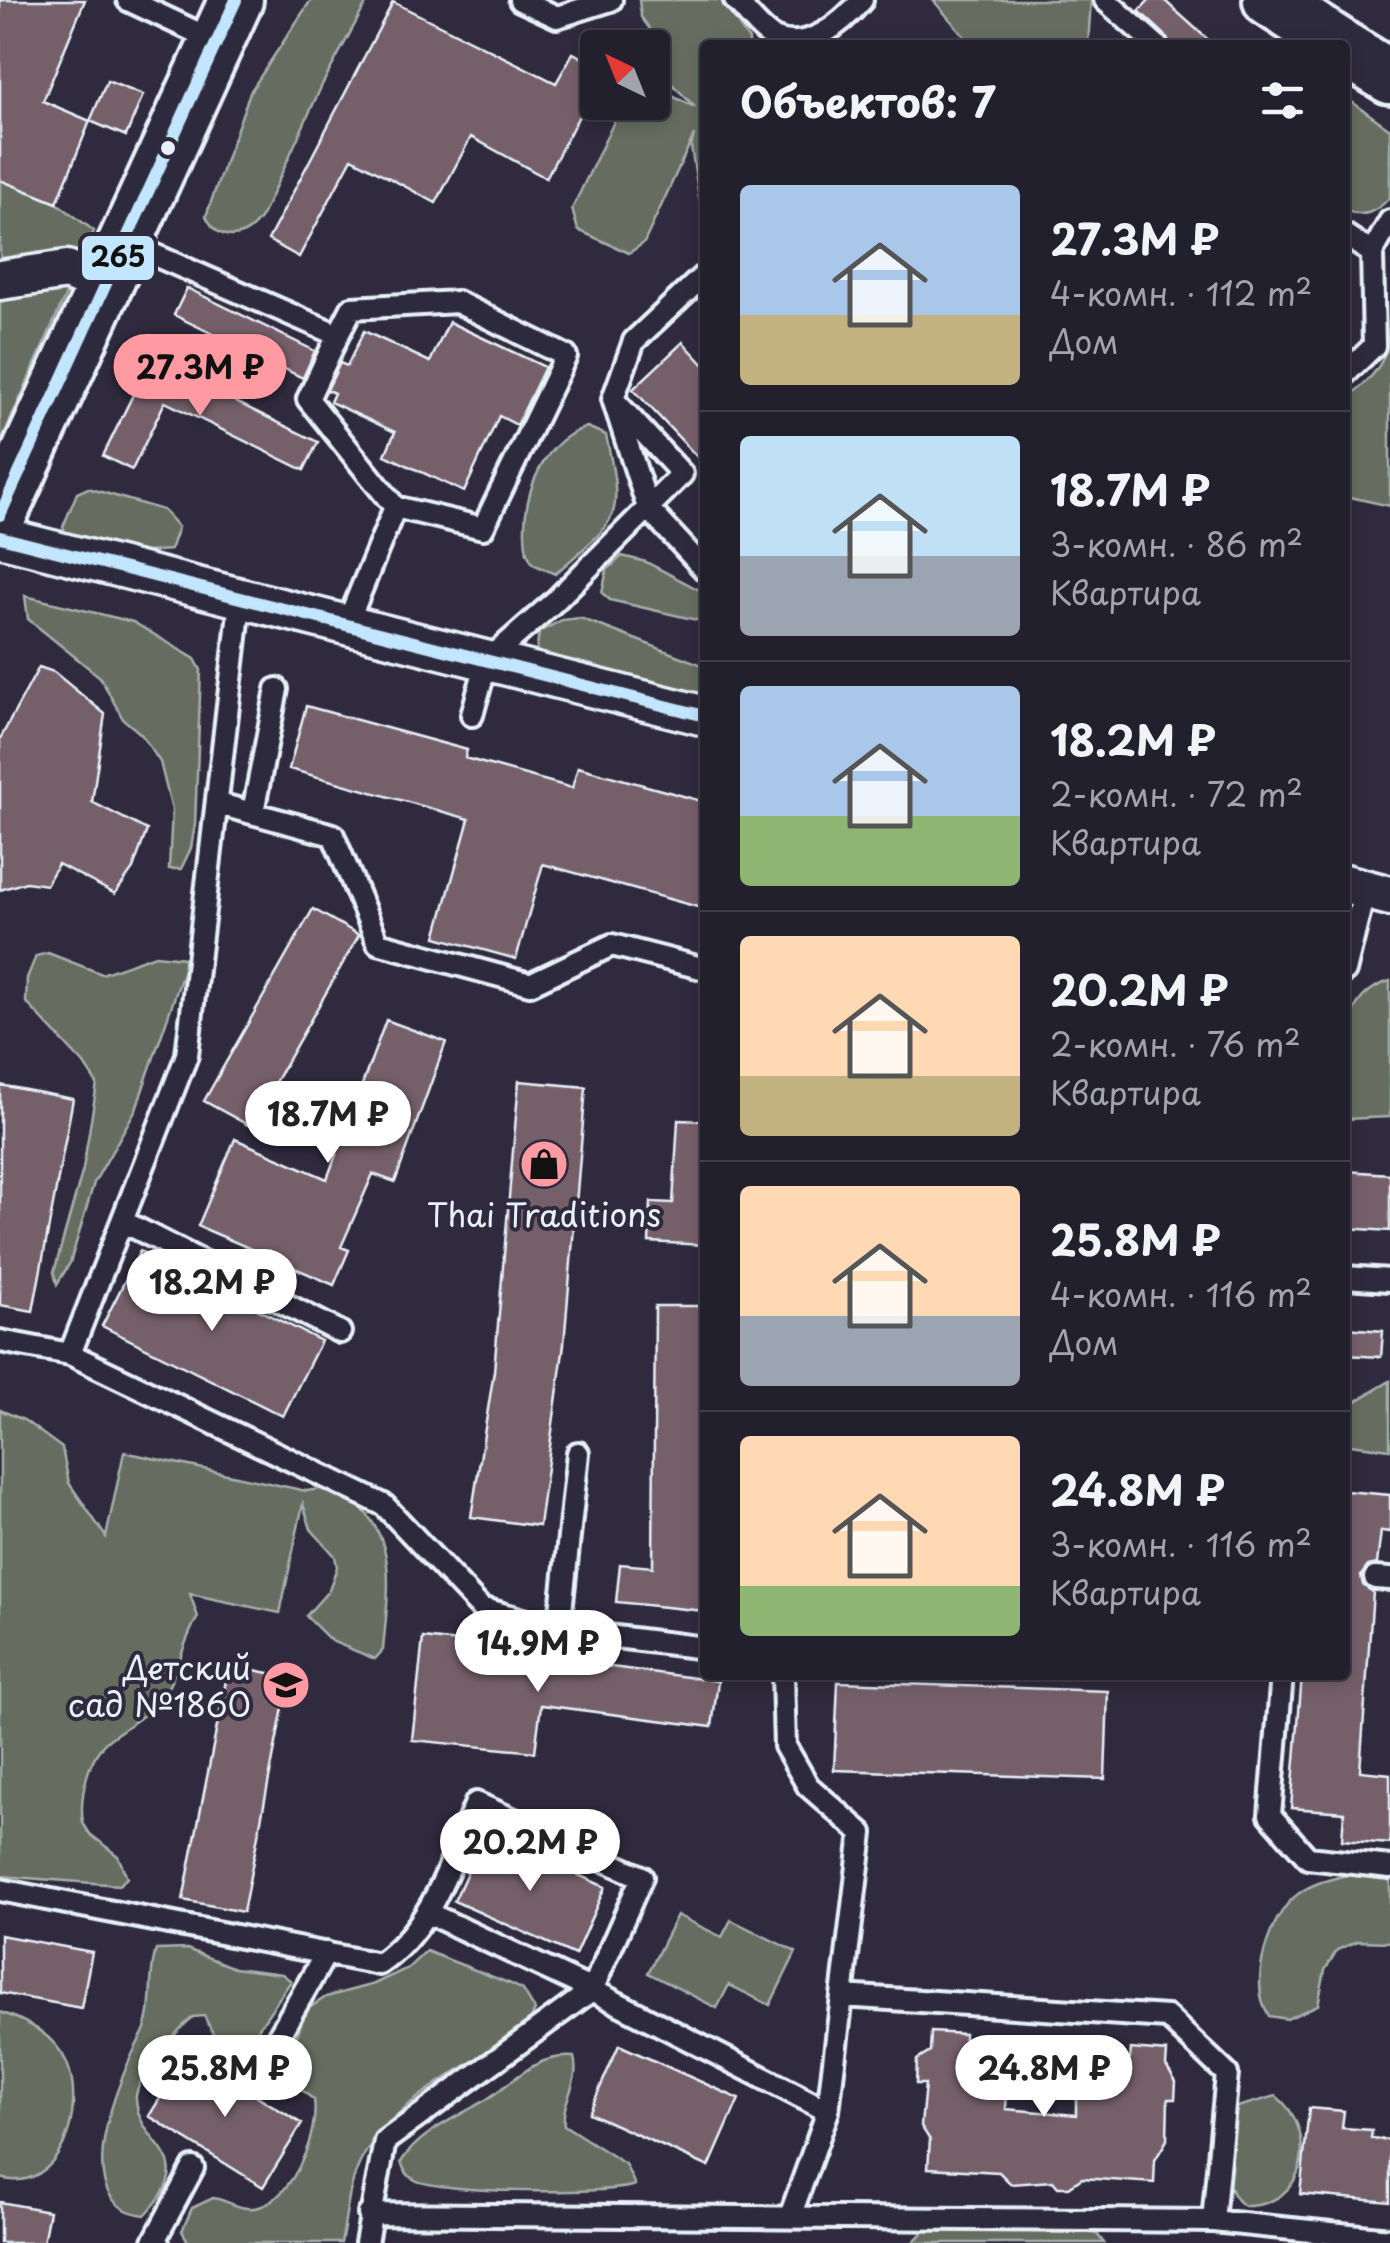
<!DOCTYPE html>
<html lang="ru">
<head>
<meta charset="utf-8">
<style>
  :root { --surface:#23202e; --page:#2f2d3a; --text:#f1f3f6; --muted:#a3a3aa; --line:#403e4a; --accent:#ff9aa2 }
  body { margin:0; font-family:"Playpen Sans",sans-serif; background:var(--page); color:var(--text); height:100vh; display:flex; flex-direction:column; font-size:38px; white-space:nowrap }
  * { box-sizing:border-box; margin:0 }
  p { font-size:32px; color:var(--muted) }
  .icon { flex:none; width:55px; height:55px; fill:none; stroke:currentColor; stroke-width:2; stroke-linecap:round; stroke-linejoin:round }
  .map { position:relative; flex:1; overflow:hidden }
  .details { position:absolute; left:700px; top:40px; width:650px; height:1640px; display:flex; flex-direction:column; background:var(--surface); border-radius:10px; box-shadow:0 5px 15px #0003,0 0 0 2px var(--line) }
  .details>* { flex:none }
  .needle { width:65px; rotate:317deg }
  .tools { position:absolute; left:580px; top:30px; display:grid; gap:20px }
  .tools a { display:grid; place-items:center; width:90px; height:90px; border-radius:10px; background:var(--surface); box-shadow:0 5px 15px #0003,0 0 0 2px var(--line); font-size:50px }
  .price { position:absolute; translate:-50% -85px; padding:0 22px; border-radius:35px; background:#fff; color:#222; font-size:32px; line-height:65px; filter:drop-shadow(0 2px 5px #0008) }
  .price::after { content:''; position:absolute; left:50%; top:60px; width:30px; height:22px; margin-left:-15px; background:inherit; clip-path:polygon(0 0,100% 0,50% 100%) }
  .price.on { background:var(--accent); color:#111 }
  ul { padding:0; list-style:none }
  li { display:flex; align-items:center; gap:30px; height:250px; padding:0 40px }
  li+li { border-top:2px solid var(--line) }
  li span { display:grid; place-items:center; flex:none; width:280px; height:200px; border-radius:10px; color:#555 }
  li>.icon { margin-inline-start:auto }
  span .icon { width:120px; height:120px; fill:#fffc; stroke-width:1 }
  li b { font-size:42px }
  h2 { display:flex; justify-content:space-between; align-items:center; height:120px; padding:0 40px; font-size:42px }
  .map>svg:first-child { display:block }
</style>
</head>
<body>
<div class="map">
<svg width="1390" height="2243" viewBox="0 0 1390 2243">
  <rect width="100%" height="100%" fill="#2f2a3d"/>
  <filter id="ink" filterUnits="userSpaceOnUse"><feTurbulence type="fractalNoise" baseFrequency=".01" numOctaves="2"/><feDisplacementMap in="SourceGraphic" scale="20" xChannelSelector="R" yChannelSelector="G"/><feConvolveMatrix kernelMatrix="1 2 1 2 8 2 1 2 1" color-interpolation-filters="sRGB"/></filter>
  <g filter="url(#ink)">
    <path fill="#666d60" stroke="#a7afac" stroke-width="2.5" d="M311 0H368L322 85 262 216C246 240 220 245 206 216L250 92Z
      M639 0H721L749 40V45H705V189L699 197 691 147 694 135 644 243 629 253 578 230 572 209 623 103 652 102 653 87 695 107 668 80 661 44 641 17Z
      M933 0H1091L1088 45H972Z
      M1345 97 1390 129V197C1377 212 1363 219 1345 210Z
      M0 180 57 203 94 231 0 444Z
      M1390 307V506L1345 496V400C1384 369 1389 357 1390 307Z
      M587 427 606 435C625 523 619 517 555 574L533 564 527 553C518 506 538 442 587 427Z
      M88 488 163 510 178 527 170 550 147 552 68 538 63 527 77 493Z
      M622 556 646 562 705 593V622L610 600 602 593 607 570Z
      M25 596 133 622 195 659 201 670 195 825 191 848 181 869H169L172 810 160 762 141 734 123 719 100 677 28 619Z
      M580 618 705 666V697L536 654 539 632 562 620Z
      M48 953 102 974 155 955 184 958V970L136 1109 94 1183 70 1263 57 1284 54 1272 83 1169 97 1084 84 1064 26 1002 27 978 36 956Z
      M1390 981V1117L1345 1119C1345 1071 1331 998 1390 981Z
      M1390 1381V1449L1350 1444 1345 1441V1408Z
      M0 1410 24 1420 62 1448 69 1483 106 1537 124 1452 306 1491 336 1487C401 1529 389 1581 383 1650L375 1659 331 1641 306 1616 329 1590 337 1567 335 1556 311 1529 303 1504 280 1613 190 1594 198 1617C182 1641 180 1671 164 1694 150 1715 129 1724 111 1738 88 1754 79 1797 83 1823L90 1834 118 1856 127 1878 119 1885 0 1876Z
      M1357 1872 1390 1874V1942L1358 1941 1337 1950 1325 1970 1318 2005 1287 2019 1269 2016C1247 1985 1269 1915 1298 1894 1315 1881 1337 1878 1357 1872Z
      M677 1915 722 1937 731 1920 796 1952 770 2005 729 1985 717 2008 648 1973Z
      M187 1949 234 1968 282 1974 291 1981 245 2048 234 2051 215 2037 204 2016 193 2017C178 2029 134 2080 136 2099 139 2150 204 2154 145 2215 63 2207 120 2075 142 2035 155 2012 147 1976 156 1950Z
      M426 1951 511 1984 523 1990 535 2010 530 2021C476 2067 389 2097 358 2167 347 2192 347 2217 341 2243H189L182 2231 192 2208 213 2198C228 2200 242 2212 259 2207 294 2197 319 2132 314 2100L288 2079 286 2067 306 2010 326 1997 374 1984 408 1968Z
      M0 2012C27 2021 55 2035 67 2063 86 2109 61 2195 0 2178Z
      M574 2057C581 2083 561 2100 564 2125L625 2164 635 2185C611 2195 438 2193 415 2180 407 2176 404 2170 401 2162 419 2133 455 2118 484 2101 515 2082 533 2054 574 2057Z
      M1276 2096C1318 2128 1310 2207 1244 2206 1217 2189 1225 2133 1237 2107Z
      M950 2224 1086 2232 1097 2234 1104 2243H912L926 2229Z"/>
    <path fill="#75616b" stroke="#e8f1f8" stroke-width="2.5" d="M0 0H85L43 101 90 121 57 203 0 180Z
      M1149 0H1164L1214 45H1169L1165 35 1139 11Z
      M393 2 556 83 573 53 598 66V80L546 178 471 137 436 203 352 158 299 257 268 240Z
      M107 81 143 95 126 136 90 121Z
      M187 288 315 351 303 378 174 315Z
      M449 322 545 367 517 425 499 416 464 492 385 455 395 432 330 402 334 393 327 390 340 363 347 366 364 331 430 362Z
      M683 342 705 366V465L633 389Z
      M150 360 318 442 304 470 165 402 132 470 103 456Z
      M39 667 54 672 105 714 92 802 147 830 133 869 115 894 58 864 46 885 26 882 0 890V739Z
      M306 706 467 750 465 758 572 788 578 767 705 802V909L543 864 516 959 436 937 469 819 289 769Z
      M313 909 359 935 250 1126 204 1101Z
      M386 1020 446 1042 395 1182 373 1174 341 1247 349 1250 334 1285 198 1226 235 1139 327 1179Z
      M519 1081 586 1087 564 1344 539 1526 471 1517 494 1371Z
      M0 1085 73 1099 33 1311 0 1305Z
      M678 1120 705 1121V1245L649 1242 651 1202 673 1203Z
      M1345 1171 1390 1174V1231L1345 1228Z
      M140 1251 321 1341 283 1416 102 1326Z
      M655 1306H705V1611L616 1602 620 1564 653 1567Z
      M1345 1328 1383 1331 1381 1357 1345 1355Z
      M1345 1491 1390 1495V1532L1381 1531 1377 1564 1368 1566 1361 1576 1363 1585 1373 1592 1360 1771 1390 1774V1844L1342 1840 1344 1812 1291 1808 1302 1675H1345Z
      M423 1638 529 1650 528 1656 718 1681 712 1727 541 1705 535 1752 412 1740Z
      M229 1665 289 1677 243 1912 183 1900Z
      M838 1682 1108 1691 1105 1779 834 1770Z
      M485 1833 605 1887 575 1955 454 1901Z
      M0 1935 92 1952 81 2008 0 1993Z
      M931 2032 964 2034V2042L988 2043 986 2090 1007 2091 1006 2109 1076 2115V2095L1102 2097 1104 2058 1130 2059 1131 2049 1167 2052 1166 2066 1176 2082 1175 2099H1168L1167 2140 1155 2160 1154 2183 1082 2178 1069 2187H1058L1053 2181 1011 2184 999 2172 928 2168 930 2140 921 2126 925 2084H916L917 2060 930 2052Z
      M619 2045 739 2099 709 2167 589 2113Z
      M188 2053 302 2124 263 2187 149 2116Z
      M1309 2108 1344 2111 1342 2128 1372 2130 1371 2138 1390 2140V2202L1300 2194Z
      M0 2202 49 2211 43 2243H0Z"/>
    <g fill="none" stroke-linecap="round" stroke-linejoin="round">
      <g stroke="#e8f1f8" stroke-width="28">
        <path id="service" d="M128 0 217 42
          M520 0 557 17 611 0
          M735 0C746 11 760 31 774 38 807 54 843 22 862 0
          M1105 0 1156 45
          M1345 235 1372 253
          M127 243 338 335 352 308 457 302 566 356 483 528 395 507 347 624
          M705 280 702 277 634 341 613 399 648 508 705 570
          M338 335 308 399 395 507
          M1345 374 1374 346 1372 253 1390 221
          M472 715 487 661 554 602 682 474 613 399
          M219 804 333 835 378 943 530 984 612 945 705 969
          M253 812 277 689
          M1345 971 1365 889
          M122 1221 340 1332
          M1345 1277 1390 1280
          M0 1341 70 1354 384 1505 481 1608 559 1630 705 1648
          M70 1354 187 1055 241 595
          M1375 1578 1390 1579
          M559 1630 578 1453
          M783 1675 785 1746 808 1786 862 1833 828 2111 791 2214
          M1282 1675 1270 1815 1308 1858 1390 1867
          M0 1890 379 1964C433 1927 451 1860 476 1803L642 1877 592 1990 385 2141 366 2243
          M428 1913 592 1990 828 2111
          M842 1996 1167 2017 1227 2074 1213 2221
          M274 2044 326 1953
          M369 2214 1213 2221 1390 2239
          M158 2243 154 2241 193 2168"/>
      </g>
      <g stroke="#e8f1f8" stroke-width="45">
        <path id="minor" d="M0 280 67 270 105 287
          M0 537 705 716
          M1345 884 1390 896"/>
      </g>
      <g stroke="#e8f1f8" stroke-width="60">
        <path id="secondary" d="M1270 0 1339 45
          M1345 49 1390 77
          M0 515 236 0"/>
      </g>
      <use href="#service" stroke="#2f2a3d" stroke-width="20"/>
      <use href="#minor" stroke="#2f2a3d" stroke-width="38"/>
      <use href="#secondary" stroke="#2f2a3d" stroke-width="52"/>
      <g stroke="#2f2a3d" stroke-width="20">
        <path id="bus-1" d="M0 515 236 0
          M0 537 705 716"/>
      </g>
      <use href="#bus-1" stroke="#c2e6ff" stroke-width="12"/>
    </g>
  </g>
  <defs>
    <g id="shop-disc" transform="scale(2.5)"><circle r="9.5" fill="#ff9aa2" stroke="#2f2a3d"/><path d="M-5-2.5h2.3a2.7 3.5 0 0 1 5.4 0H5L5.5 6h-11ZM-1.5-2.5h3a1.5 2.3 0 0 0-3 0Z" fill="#111"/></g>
    <g id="school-disc" transform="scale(2.5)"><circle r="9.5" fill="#ff9aa2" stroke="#2f2a3d"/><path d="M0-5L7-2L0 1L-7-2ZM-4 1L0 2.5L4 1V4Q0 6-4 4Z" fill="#111"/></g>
  </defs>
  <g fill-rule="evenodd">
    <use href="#shop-disc" x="544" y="1164"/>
    <use href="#school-disc" x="286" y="1685"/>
  </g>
  <circle fill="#e8f1f8" stroke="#2f2a3d" stroke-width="4" cx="168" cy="148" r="9"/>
  <g text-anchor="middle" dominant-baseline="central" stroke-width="8" stroke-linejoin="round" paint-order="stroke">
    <g font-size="32" fill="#e8f1f8" stroke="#2f2a3d">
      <text x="544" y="1214">Thai Traditions</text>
      <text x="251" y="1667" text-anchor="end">Детский<tspan x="251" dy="37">сад №1860</tspan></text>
    </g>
  </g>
  <rect stroke="#2f2a3d" stroke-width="4" x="80" y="234" width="76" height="48" rx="10" fill="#c2e6ff"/>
  <g font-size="28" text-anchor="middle" font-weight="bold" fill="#111">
    <text x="118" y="267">265</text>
  </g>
</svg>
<div class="tools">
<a><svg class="needle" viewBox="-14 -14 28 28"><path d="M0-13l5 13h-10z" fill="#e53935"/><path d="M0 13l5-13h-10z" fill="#a3a3aa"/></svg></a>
</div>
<b class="price on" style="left:200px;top:419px">27.3M ₽</b>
<b class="price" style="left:328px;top:1166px">18.7M ₽</b>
<b class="price" style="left:212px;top:1334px">18.2M ₽</b>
<b class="price" style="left:538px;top:1695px">14.9M ₽</b>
<b class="price" style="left:530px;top:1894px">20.2M ₽</b>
<b class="price" style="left:225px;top:2120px">25.8M ₽</b>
<b class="price" style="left:1044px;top:2120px">24.8M ₽</b>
<section class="details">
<h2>Объектов: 7<svg class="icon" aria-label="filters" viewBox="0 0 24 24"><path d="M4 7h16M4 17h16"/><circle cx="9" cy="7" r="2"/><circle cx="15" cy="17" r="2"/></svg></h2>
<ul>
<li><span style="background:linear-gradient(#a9c7e8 65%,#c2b280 0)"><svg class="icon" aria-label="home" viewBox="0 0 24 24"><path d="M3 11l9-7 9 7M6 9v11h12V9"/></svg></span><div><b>27.3M ₽</b><p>4-комн. · 112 m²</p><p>Дом</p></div></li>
<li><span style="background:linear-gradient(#bfe0f5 60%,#9aa5b1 0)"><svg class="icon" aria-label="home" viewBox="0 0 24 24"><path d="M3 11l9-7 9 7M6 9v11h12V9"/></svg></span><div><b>18.7M ₽</b><p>3-комн. · 86 m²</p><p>Квартира</p></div></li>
<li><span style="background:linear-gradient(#a9c7e8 65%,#8fb573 0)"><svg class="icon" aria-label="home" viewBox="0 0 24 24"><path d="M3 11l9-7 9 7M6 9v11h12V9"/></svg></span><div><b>18.2M ₽</b><p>2-комн. · 72 m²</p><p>Квартира</p></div></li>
<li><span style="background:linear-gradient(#ffd9b3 70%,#c2b280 0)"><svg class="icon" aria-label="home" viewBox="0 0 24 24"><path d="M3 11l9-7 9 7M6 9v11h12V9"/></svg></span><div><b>20.2M ₽</b><p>2-комн. · 76 m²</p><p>Квартира</p></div></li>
<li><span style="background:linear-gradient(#ffd9b3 65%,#9aa5b1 0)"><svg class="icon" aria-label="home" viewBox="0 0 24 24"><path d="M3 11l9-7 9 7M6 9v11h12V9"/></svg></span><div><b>25.8M ₽</b><p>4-комн. · 116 m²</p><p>Дом</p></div></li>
<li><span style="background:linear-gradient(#ffd9b3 75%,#8fb573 0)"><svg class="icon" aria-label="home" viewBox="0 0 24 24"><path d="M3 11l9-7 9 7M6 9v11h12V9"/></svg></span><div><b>24.8M ₽</b><p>3-комн. · 116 m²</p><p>Квартира</p></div></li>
</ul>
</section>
</div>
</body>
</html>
